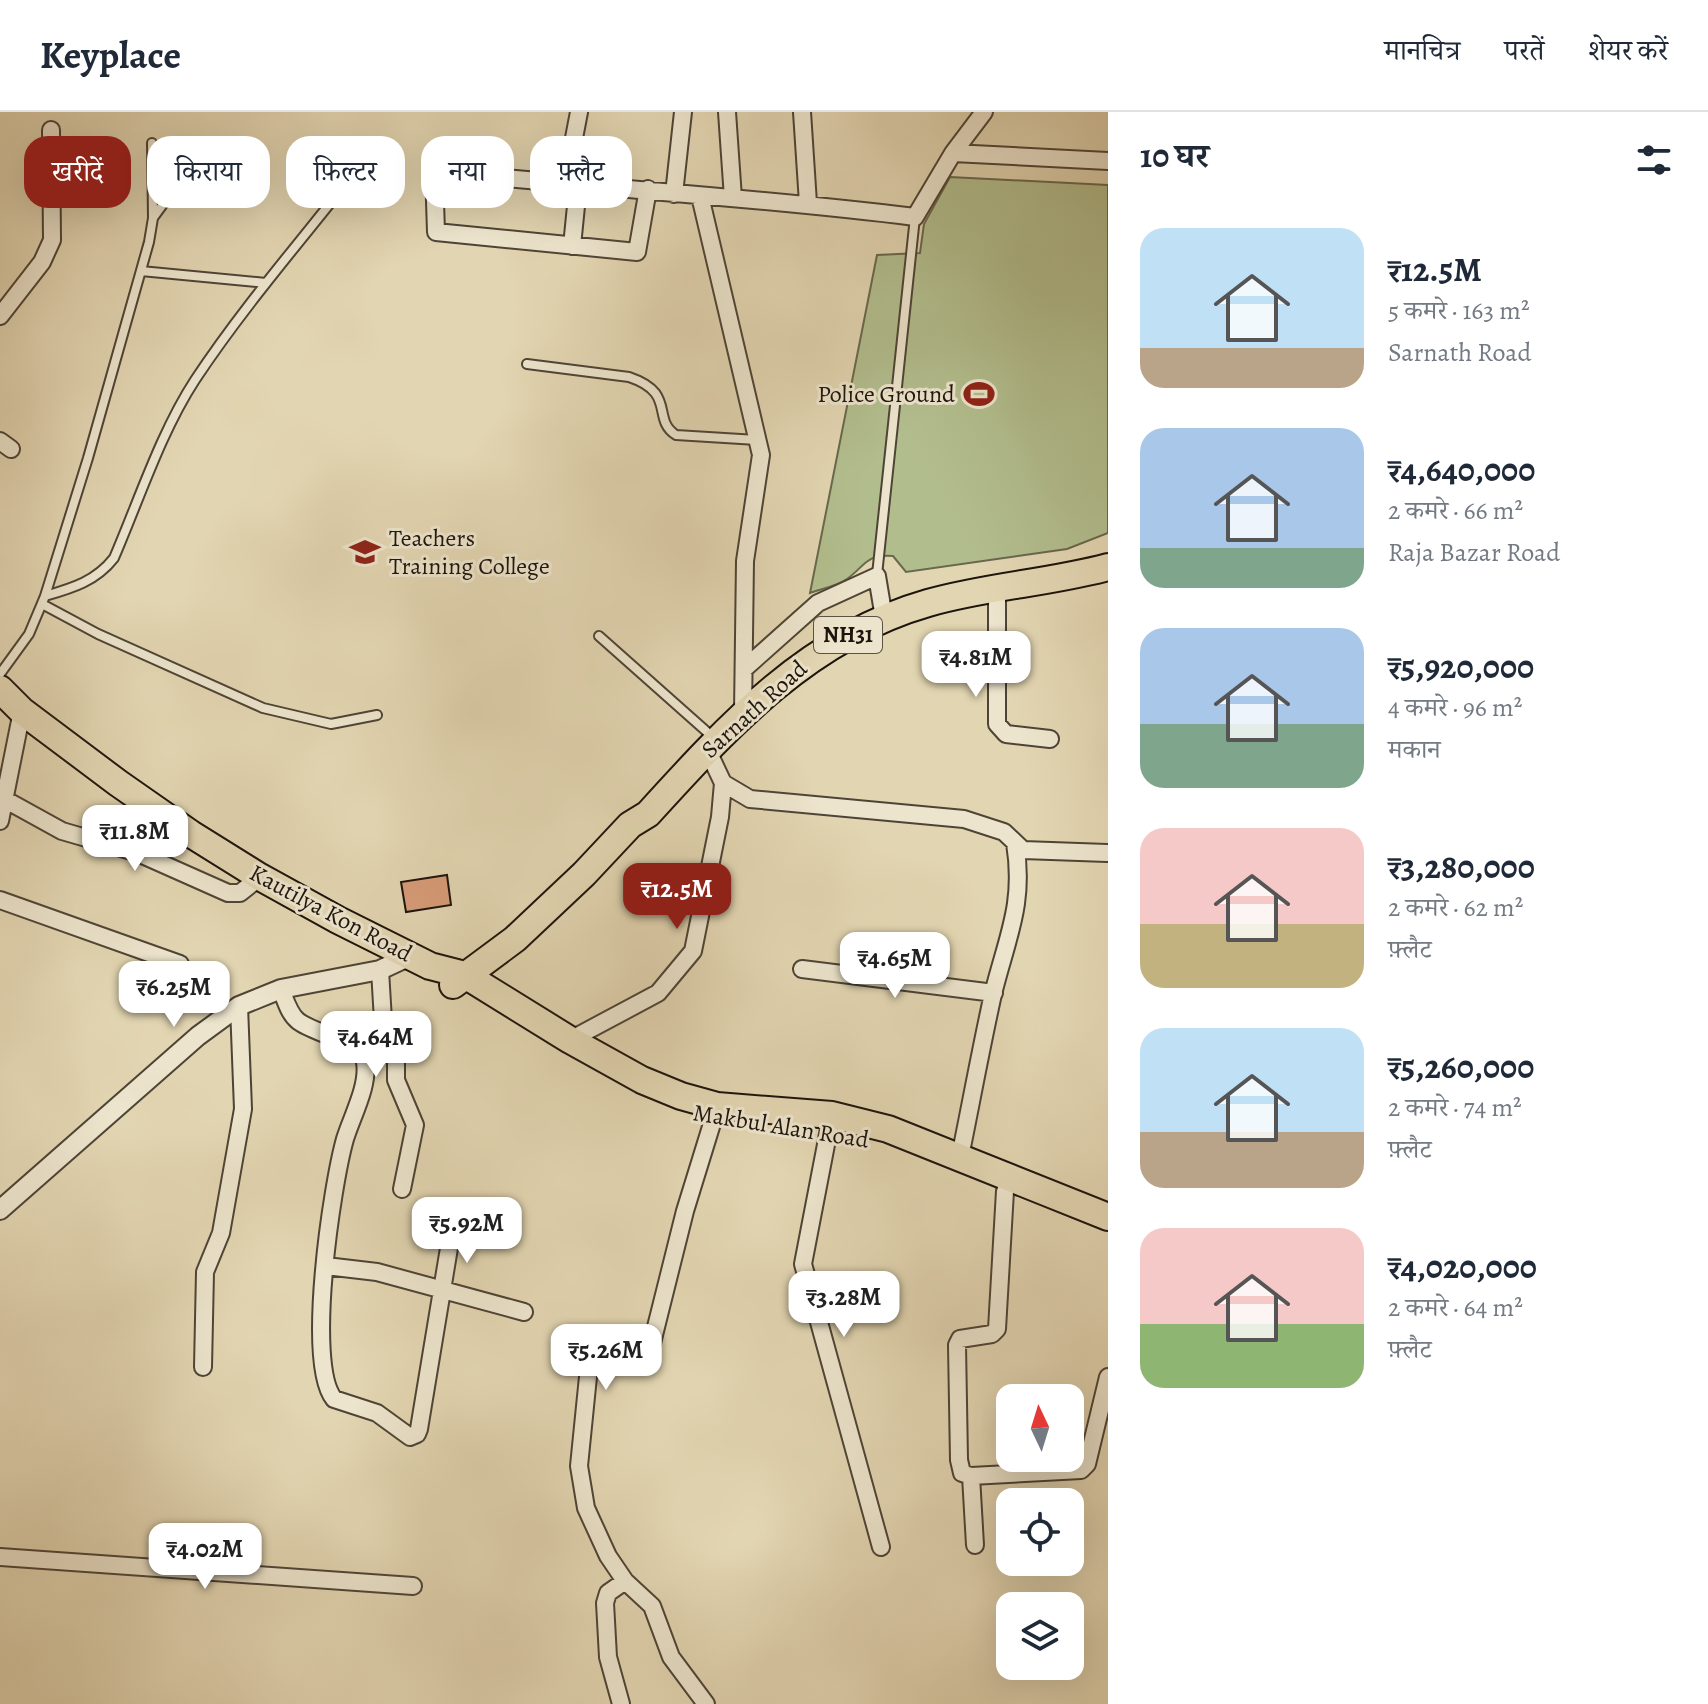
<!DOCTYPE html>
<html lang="hi">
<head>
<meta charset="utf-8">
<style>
  :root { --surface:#fff; --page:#f2f2f3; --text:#1f2937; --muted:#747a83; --line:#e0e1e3; --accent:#8f2418 }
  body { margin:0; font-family:Alegreya,"Noto Serif Devanagari",serif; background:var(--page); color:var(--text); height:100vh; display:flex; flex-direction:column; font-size:30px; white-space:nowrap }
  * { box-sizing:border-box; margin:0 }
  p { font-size:26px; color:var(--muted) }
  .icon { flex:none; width:44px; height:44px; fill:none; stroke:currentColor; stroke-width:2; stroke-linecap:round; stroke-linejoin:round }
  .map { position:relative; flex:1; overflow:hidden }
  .side { display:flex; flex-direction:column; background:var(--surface); width:600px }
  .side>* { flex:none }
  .top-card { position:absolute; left:24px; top:24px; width:760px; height:72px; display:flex; gap:16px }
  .needle { width:52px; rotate:356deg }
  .tools { position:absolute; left:996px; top:1272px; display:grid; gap:16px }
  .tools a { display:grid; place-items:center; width:88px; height:88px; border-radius:16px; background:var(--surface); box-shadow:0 8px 32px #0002; font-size:40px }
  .price { position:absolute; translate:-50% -68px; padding:0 18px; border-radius:16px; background:#fff; color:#222; font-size:26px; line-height:52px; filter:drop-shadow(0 2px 4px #0008) }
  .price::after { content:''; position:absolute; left:50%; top:48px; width:24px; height:18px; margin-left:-12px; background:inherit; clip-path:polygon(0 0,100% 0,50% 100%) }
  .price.current { background:var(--accent); color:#fff }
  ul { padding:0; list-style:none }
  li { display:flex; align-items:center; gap:24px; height:200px; padding:0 32px }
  li span { display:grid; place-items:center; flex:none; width:224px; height:160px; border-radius:24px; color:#555 }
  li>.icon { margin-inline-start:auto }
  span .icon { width:96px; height:96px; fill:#fffc; stroke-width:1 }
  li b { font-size:34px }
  h2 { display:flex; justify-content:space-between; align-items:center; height:96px; padding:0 32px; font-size:34px }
  .pill { padding:0 28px; border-radius:24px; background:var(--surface); box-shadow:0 8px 32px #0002; font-size:28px; line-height:72px }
  .pill.current { background:var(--accent); color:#fff }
  header { display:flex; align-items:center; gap:48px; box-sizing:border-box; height:112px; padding:0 40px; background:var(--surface); border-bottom:2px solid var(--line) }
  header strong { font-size:38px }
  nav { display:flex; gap:44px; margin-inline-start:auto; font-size:28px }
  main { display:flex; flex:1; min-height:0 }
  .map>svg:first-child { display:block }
</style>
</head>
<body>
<header>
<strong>Keyplace</strong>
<nav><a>मानचित्र</a><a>परतें</a><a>शेयर करें</a></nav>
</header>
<main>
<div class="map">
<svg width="1108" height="1592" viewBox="0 0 1108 1592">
  <rect width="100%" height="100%" fill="#e2d5b1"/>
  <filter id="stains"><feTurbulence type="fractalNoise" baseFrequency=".0025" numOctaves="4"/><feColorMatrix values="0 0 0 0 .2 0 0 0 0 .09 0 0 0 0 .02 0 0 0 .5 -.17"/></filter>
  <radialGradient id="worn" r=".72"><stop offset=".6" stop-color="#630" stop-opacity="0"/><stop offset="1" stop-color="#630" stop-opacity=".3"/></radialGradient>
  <path fill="#b2bd8d" stroke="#68684d" stroke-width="2" d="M950 65 1108 73V421L1067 437 906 460 893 444C866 442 866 453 847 467 837 474 821 477 810 481L877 143 920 141 924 112Z"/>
  <path fill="#d79b78" stroke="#1d140d" stroke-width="2" d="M447 763 451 793 406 800 401 770Z"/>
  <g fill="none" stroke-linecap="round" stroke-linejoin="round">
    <g stroke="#4e4436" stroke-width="12">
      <path id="service" d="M153 106 207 32
        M141 159 266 171
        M527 252 629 265C677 281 651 307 676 323L757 328
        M877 463 915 105
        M45 484C73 476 96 469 114 446 139 388 161 320 195 268 242 197 299 131 352 64
        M42 492 98 522 263 596 331 612 377 603
        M599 524 715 627
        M0 562 29 522 45 484 88 346 149 130 153 106 152 31"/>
    </g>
    <g stroke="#4e4436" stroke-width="20">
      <path id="minor" d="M727 0 733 86
        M802 0 808 91
        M953 41 984 0
        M565 73 579 0
        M648 77 637 140 436 120 434 59C594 76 755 85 915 105L953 41 1108 49
        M674 82 683 0
        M700 84 761 343 745 449 743 600
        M572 134 578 74
        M0 204 42 150 52 128 51 18
        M0 329 11 337
        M997 476V612L1006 622 1050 627
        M744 557 818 491 877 464 884 506
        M707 637 723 671 750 687 964 707 1004 720 1023 738 1107 741
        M4 687 62 719 138 741 228 781H240L260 765
        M0 709 22 599
        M0 788 180 852
        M802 857 994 881
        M380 858 384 925 396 944V968L415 1013 402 1077
        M281 877C285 887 289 902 298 909 313 921 361 930 365 950 369 974 352 1004 345 1027 332 1073 305 1252 334 1287L377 1301 410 1325 417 1322 419 1317 451 1124
        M570 928 658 881 693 839 720 705 723 671
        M829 1017 803 1152 881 1435
        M960 1045C971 991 981 936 993 882 1007 825 1025 792 1015 731
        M1005 1079 997 1217 992 1222 960 1227 957 1233 959 1348 962 1361 971 1364 1081 1358 1087 1352 1108 1265
        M326 1154 377 1160 524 1200
        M203 1255 205 1160 221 1121 243 997 239 894
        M971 1364 975 1433
        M0 1445 413 1474
        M621 1592 608 1545 605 1491 608 1481 625 1469
        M706 1592 671 1545 652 1494 625 1469 608 1444 586 1396 579 1354 591 1235C610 1227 632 1247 650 1239L685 1099 714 1005"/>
    </g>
    <g stroke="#4e4436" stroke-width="22">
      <path id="tertiary" d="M0 1098 198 924 239 894 281 877 380 858 410 844"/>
    </g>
    <g stroke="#1d140d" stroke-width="30">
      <path id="trunk" d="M0 577 22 599 118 671 191 722 260 765 338 808 430 854 465 863 570 928 642 968 681 984 717 994 832 1003 888 1017 1108 1105
        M453 873 515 827 584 762 630 713 648 702C729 613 809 525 928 491 987 474 1049 471 1108 455"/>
    </g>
    <use href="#service" stroke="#ece4cc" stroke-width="8"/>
    <use href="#minor" stroke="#ece4cc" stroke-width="16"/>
    <use href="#tertiary" stroke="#ece4cc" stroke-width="18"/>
    <use href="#trunk" stroke="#e2d5b1" stroke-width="26"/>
  </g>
  <defs>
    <g id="stadium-bare" transform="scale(2.4)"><path d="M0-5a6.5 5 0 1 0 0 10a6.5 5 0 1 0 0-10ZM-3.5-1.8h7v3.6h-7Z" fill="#8f2418" stroke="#ece4cc" stroke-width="2.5" paint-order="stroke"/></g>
    <g id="university-bare" transform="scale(2.4)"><path d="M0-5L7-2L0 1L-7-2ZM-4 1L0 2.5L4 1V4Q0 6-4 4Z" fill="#8f2418" stroke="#ece4cc" stroke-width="2.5" paint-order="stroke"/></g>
  </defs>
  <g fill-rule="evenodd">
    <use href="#stadium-bare" x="979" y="282"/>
    <use href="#university-bare" x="365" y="440"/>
  </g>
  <g text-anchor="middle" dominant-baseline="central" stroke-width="6" stroke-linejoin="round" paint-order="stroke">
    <rect fill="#ece4cc" stroke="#5b5246" stroke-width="2" x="814" y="505" width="68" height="36" rx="6"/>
    <g font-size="22" font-weight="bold" fill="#1d140d">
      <text x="848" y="523">NH31</text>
    </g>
    <g font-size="24" fill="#1d140d" stroke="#ece4cc" text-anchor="end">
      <text x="955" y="282">Police Ground</text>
      <text x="389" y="426" text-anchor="start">Teachers<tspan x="389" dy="28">Training College</tspan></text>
    </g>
    <g font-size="24" fill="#1d140d" stroke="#ece4cc">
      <text transform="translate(754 597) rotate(-42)">Sarnath Road</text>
      <text transform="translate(331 801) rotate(28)">Kautilya Kon Road</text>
      <text transform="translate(781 1014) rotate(9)">Makbul Alan Road</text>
    </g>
  </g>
  <rect width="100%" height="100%" filter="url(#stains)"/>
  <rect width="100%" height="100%" fill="url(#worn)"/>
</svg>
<div class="tools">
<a><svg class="needle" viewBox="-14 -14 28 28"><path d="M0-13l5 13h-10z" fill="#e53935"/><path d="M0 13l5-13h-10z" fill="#747a83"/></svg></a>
<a><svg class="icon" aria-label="locate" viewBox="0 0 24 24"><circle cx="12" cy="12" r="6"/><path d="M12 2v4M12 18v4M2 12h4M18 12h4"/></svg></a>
<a><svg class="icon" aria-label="layers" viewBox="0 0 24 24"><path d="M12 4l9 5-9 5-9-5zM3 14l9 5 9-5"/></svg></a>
</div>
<b class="price" style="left:976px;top:587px">₹4.81M</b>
<b class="price" style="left:135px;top:761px">₹11.8M</b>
<b class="price current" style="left:677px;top:819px">₹12.5M</b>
<b class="price" style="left:895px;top:888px">₹4.65M</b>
<b class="price" style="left:174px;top:917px">₹6.25M</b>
<b class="price" style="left:376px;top:967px">₹4.64M</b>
<b class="price" style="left:467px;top:1153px">₹5.92M</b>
<b class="price" style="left:844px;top:1227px">₹3.28M</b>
<b class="price" style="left:606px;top:1280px">₹5.26M</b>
<b class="price" style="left:205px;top:1479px">₹4.02M</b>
<div class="top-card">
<a class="pill current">खरीदें</a>
<a class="pill">किराया</a>
<a class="pill">फ़िल्टर</a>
<a class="pill">नया</a>
<a class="pill">फ़्लैट</a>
</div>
</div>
<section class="side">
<h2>10 घर<svg class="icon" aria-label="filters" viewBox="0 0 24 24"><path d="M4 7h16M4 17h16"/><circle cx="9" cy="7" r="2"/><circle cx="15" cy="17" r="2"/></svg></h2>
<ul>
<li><span style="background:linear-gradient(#bfe0f5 75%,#b9a48a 0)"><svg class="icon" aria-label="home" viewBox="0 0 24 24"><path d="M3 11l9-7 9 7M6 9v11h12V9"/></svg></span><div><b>₹12.5M</b><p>5 कमरे · 163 m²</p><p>Sarnath Road</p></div></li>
<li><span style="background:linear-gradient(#a9c7e8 75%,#7fa58c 0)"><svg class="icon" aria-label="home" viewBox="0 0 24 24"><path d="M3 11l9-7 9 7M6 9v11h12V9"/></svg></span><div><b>₹4,640,000</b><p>2 कमरे · 66 m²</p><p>Raja Bazar Road</p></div></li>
<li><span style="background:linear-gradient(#a9c7e8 60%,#7fa58c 0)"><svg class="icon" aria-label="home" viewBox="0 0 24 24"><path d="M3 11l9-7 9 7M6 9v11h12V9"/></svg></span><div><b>₹5,920,000</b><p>4 कमरे · 96 m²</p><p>मकान</p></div></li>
<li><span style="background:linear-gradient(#f6c9c9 60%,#c2b280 0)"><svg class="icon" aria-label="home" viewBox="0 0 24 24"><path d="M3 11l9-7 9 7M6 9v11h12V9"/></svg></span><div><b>₹3,280,000</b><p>2 कमरे · 62 m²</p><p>फ़्लैट</p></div></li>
<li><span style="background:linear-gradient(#bfe0f5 65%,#b9a48a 0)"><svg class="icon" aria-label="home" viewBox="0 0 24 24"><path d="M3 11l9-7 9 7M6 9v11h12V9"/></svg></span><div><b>₹5,260,000</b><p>2 कमरे · 74 m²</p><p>फ़्लैट</p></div></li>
<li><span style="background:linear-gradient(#f6c9c9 60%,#8fb573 0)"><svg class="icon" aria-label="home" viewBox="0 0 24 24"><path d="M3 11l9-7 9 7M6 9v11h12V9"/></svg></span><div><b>₹4,020,000</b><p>2 कमरे · 64 m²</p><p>फ़्लैट</p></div></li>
</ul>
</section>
</main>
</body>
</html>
